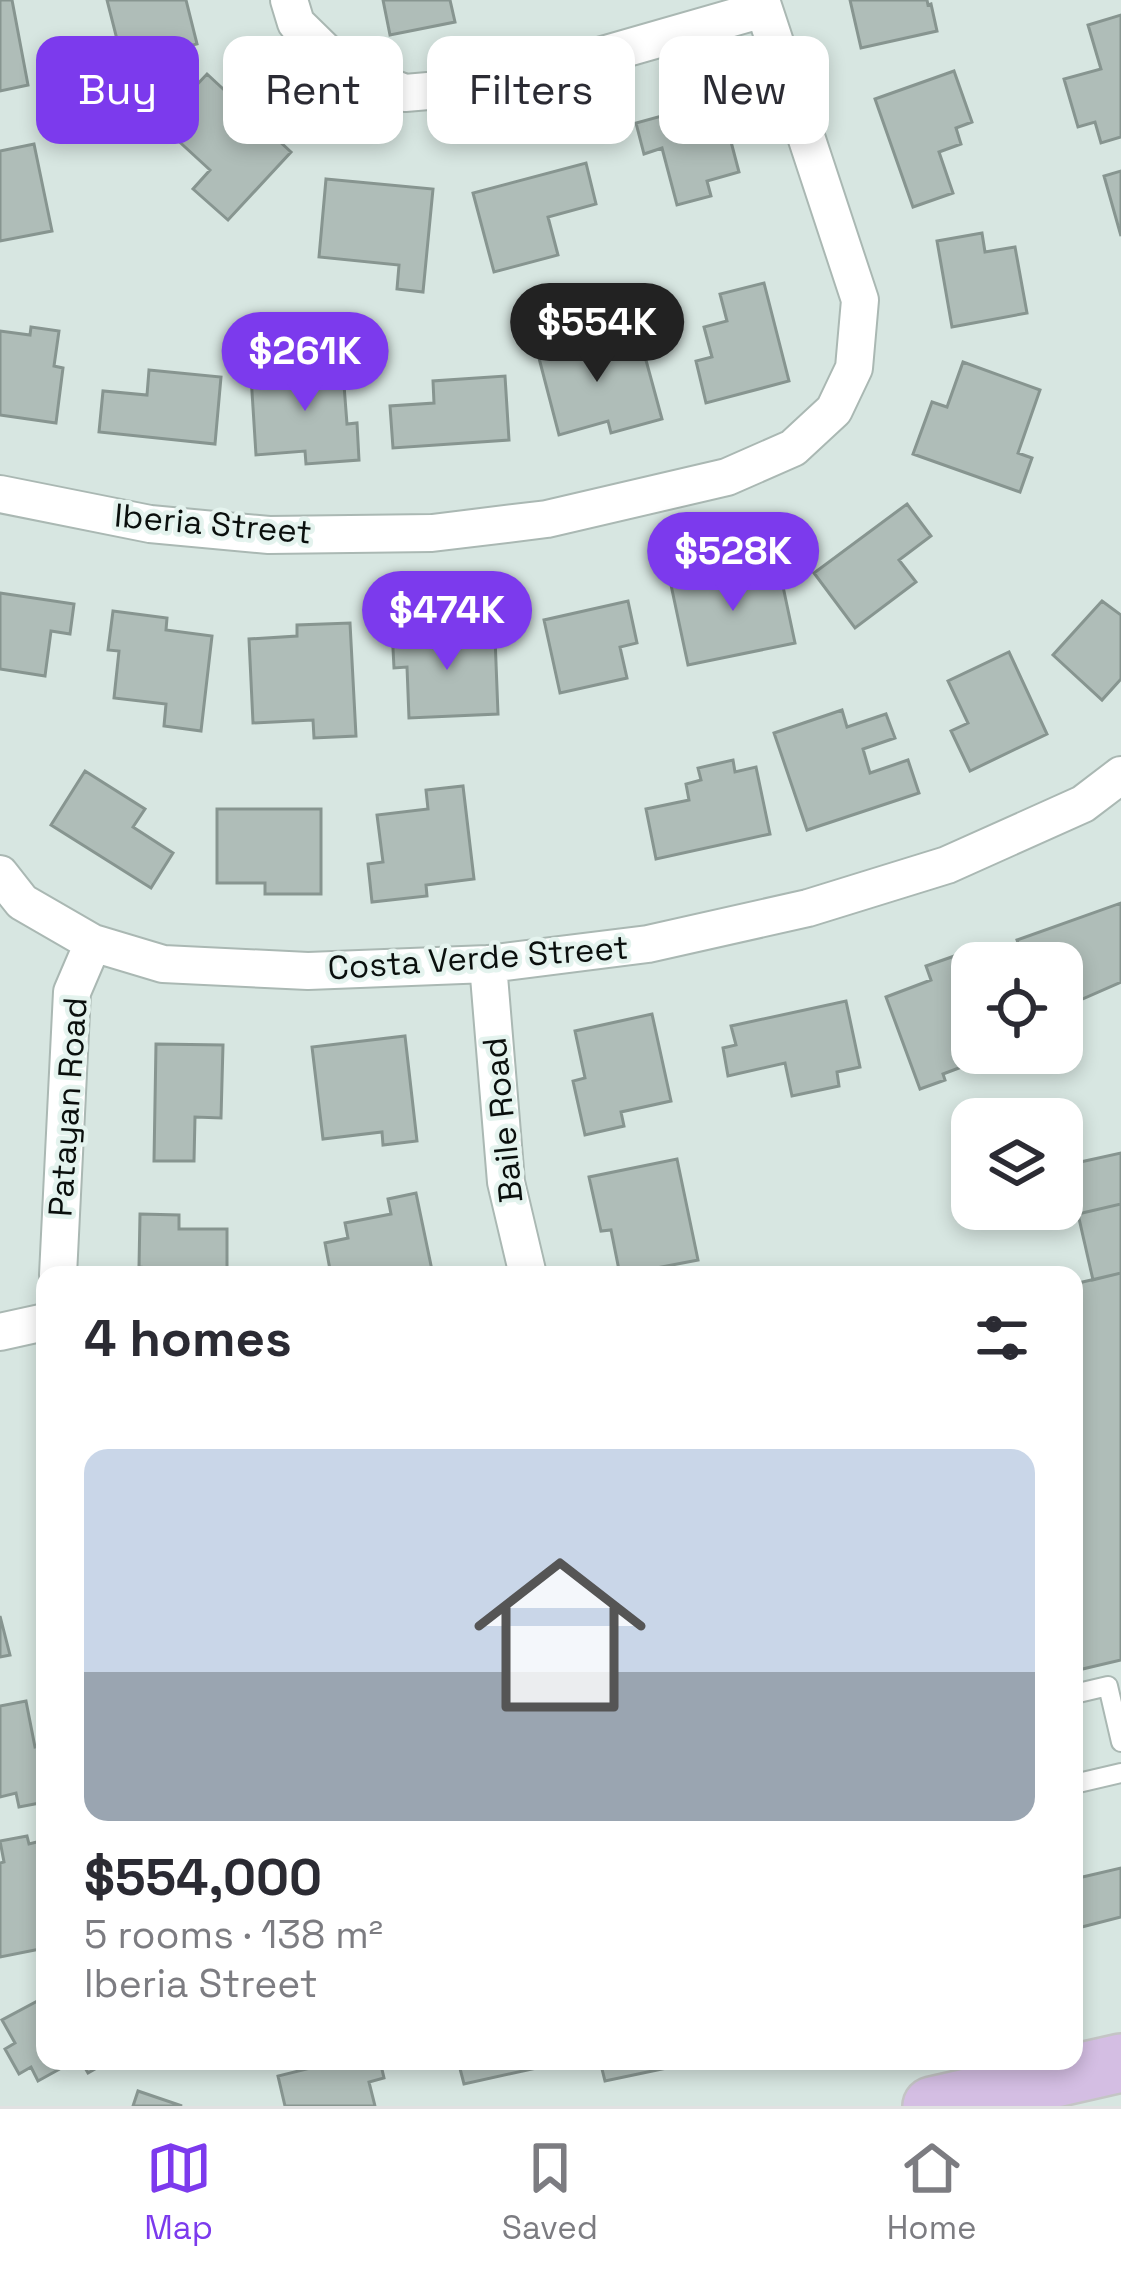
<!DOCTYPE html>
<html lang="en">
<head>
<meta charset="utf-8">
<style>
  :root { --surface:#fff; --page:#f7f7f7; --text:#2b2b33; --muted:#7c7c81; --line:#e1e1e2; --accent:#7c3aed }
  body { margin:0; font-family:"Space Grotesk",sans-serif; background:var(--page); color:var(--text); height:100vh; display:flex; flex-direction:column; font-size:45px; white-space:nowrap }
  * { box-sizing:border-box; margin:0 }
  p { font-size:39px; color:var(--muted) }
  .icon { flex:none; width:66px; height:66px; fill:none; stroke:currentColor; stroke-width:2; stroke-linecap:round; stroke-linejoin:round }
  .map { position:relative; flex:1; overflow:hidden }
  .side { position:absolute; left:36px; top:1266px; width:1047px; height:804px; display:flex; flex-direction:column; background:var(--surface); border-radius:24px; box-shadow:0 6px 18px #0003 }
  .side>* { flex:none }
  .guide { position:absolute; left:36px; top:36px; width:1050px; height:108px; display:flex; gap:24px }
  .tools { position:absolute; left:951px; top:942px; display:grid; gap:24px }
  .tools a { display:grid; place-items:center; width:132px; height:132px; border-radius:24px; background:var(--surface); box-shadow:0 6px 18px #0003; font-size:60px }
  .price { position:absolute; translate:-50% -102px; padding:0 27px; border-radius:42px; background:var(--accent); color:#fff; font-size:39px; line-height:78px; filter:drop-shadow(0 3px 6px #0008) }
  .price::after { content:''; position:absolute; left:50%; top:72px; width:36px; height:27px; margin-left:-18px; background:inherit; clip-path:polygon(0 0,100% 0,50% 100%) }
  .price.active { background:#222; color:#fff }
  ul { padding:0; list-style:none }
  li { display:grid; align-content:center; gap:24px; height:636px; padding:0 48px }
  li span { display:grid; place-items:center; height:372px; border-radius:24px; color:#555 }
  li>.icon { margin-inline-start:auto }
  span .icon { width:216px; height:216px; fill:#fffc; stroke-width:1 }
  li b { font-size:51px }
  h2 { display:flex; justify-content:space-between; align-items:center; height:144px; padding:0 48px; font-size:51px }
  .chip { padding:0 42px; border-radius:24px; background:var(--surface); box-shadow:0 6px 18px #0003; font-size:42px; line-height:108px }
  .chip.active { background:var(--accent); color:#fff }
  .menu { display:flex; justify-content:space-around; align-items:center; height:168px; border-top:3px solid var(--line); background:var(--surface); font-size:33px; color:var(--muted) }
  .menu a { display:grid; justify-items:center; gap:6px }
  .menu .active { color:var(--accent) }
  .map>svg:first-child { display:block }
</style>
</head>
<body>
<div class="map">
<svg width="1121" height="2106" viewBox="0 0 1121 2106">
  <rect width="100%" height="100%" fill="#d7e6e1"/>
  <path fill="#afbdb8" stroke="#879590" stroke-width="3" d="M0 0H12L28 85 0 91Z
    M107 0H186L197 44 123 63Z
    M383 0H450L455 22 390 35Z
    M850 0H927L928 5 931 4 937 31 861 48Z
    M1121 15V137L1101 143 1095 122 1078 127 1064 79 1101 69 1088 25Z
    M954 71 972 122 956 128 961 144 939 152 953 193 913 207 875 99Z
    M207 74 291 152 228 220 193 189 210 170 160 124Z
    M720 100 739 172 707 181 711 196 677 205 662 148 644 154 636 123Z
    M34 144 52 231 0 241V151Z
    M586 163 596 204 548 217 558 255 494 272 473 193Z
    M1121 171V236L1104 176Z
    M326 179 433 189 423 292 397 289 399 265 319 257Z
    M982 233 985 252 1015 247 1027 313 952 327 937 241Z
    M764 283 789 381 706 403 696 361 712 357 704 327 727 321 720 294Z
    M31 327 59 331 54 366 63 368 56 423 0 415V331L30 335Z
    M567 330 573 356 640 338 662 419 611 433 608 421 559 435 534 339Z
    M342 359 347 424 357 423 359 460 306 464 305 451 256 455 251 376 307 373 306 361Z
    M963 362 1040 390 1018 453 1032 458 1020 492 913 454 932 402 947 407Z
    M149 370 221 377 215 444 99 432 103 391 147 395Z
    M505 376 509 440 393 448 390 406 434 403 433 381Z
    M907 504 931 536 899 560 916 582 855 628 814 573Z
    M778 563 795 643 688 665 671 585Z
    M0 593 74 604 70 634 51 631 45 676 0 669Z
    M628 601 637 643 620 647 627 678 560 693 544 620Z
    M1102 601 1121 615V679L1102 700 1053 655Z
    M113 611 167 618 166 630 212 636 201 731 164 726 166 704 114 698 119 651 108 650Z
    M350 623 356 736 314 738 313 720 253 723 249 639 297 636V625Z
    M447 626V640L495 637 498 714 409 718 407 667 394 668 392 629Z
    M1009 652 1047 734 970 771 951 731 968 723 948 681Z
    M842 710 847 727 886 714 895 738 863 749 870 773 908 760 919 793 807 830 774 733Z
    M733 760 735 772 756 767 770 834 656 859 646 809 689 800 686 784 701 780 698 768Z
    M85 771 145 809 133 827 173 853 151 888 51 825Z
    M463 786 474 879 426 885 427 896 372 902 368 864 383 862 377 815 428 809 426 790Z
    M217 809H321V894H265V883H217Z
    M1121 903V982L1062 1008V963H1025L1017 940Z
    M980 947 986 963H972L975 1062 943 1074 945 1080 920 1089 886 997 931 980 926 966Z
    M846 1001 860 1067 837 1072 839 1086 792 1096 785 1063 728 1076 723 1048 736 1045 731 1026Z
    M652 1014 671 1101 621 1112 624 1126 585 1135 573 1081 585 1078 575 1031Z
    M405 1036 417 1141 383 1145 382 1132 323 1139 312 1047Z
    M156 1044 223 1045 221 1118 195 1117 194 1161H154Z
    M1121 1153V1204L1078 1214 1067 1165Z
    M677 1159 698 1260 620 1275 611 1230 601 1231 589 1177Z
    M416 1193 433 1275H331L325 1243 348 1238 345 1223 391 1214 388 1199Z
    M1121 1204V1273L1093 1280 1078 1214Z
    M140 1214 179 1215V1229H227V1275H149V1268L139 1267Z
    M1121 1273V1660L1074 1671V1284Z
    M0 1616 10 1655 0 1657Z
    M26 1701 35 1747 45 1745V1802L19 1807 16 1793 0 1797V1706Z
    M27 1836 29 1844 45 1840V1948L0 1957V1863L4 1862 0 1841Z
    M1121 1868V1917L1074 1929V1879Z
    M45 1997V2061H74L38 2081 31 2067 19 2074 5 2049 15 2043 2 2020Z
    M81 2061H109L88 2073Z
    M322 2061H380L384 2078 369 2082 375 2106H285L278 2076 323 2065Z
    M458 2061H549L550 2065 464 2084Z
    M600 2061H675L676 2066 605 2081Z
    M138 2091 182 2106H133Z"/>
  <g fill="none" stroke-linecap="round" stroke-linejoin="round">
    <g stroke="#aab8b3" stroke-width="22">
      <path id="lane" d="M1074 1694 1108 1686 1121 1742
        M1074 1784 1121 1773"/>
    </g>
    <g stroke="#aab8b3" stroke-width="40">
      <path id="street" d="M289 0 296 23 343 69 405 93 498 85 763 9
        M0 494 150 524 269 535 432 533 547 519 727 477 793 448 834 410 854 368 860 300 761 0
        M0 874 22 902 93 943 163 964 308 971 488 964 648 944 808 908 947 865 1083 804 1121 775
        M488 964 506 1182 528 1275
        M58 1275 72 992 93 943
        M0 1332 45 1322"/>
    </g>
    <g stroke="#c4c5c5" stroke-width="62">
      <path id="primary" d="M932 2106 1121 2063"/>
    </g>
    <use href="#lane" stroke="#fff" stroke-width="18"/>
    <use href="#street" stroke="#fff" stroke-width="36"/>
    <use href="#primary" stroke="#d4bee3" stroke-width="57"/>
  </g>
  <g text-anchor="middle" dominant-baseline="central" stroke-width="9" stroke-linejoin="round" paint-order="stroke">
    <g font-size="33" fill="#0a0f0d" stroke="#e4f3ee">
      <text transform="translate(213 524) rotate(5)">Iberia Street</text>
      <text transform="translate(478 958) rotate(-4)">Costa Verde Street</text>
      <text transform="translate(68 1107) rotate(-86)">Patayan Road</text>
      <text transform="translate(503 1120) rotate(-96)">Baile Road</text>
    </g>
  </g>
</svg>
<div class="tools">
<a><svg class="icon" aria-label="locate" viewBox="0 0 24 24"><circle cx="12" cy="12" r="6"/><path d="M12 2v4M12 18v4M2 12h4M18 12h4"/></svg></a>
<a><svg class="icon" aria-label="layers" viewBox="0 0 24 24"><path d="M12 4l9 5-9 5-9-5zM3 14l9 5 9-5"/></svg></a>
</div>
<b class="price active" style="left:597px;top:385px">$554K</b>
<b class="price" style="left:305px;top:414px">$261K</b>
<b class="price" style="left:733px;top:614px">$528K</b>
<b class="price" style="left:447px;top:673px">$474K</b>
<div class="guide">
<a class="chip active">Buy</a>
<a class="chip">Rent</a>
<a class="chip">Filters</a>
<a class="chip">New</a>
</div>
<section class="side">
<h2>4 homes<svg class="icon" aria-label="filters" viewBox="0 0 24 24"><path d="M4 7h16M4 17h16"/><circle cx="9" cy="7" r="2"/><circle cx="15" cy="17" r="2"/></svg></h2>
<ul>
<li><span style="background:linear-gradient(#c9d6e8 60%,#9aa5b1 0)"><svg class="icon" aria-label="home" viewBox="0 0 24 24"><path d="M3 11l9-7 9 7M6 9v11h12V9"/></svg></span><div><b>$554,000</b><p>5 rooms · 138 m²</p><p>Iberia Street</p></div></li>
</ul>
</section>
</div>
<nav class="menu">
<a class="active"><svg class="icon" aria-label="map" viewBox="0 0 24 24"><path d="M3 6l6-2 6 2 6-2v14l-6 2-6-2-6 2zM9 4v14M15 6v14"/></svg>Map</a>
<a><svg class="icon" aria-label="saved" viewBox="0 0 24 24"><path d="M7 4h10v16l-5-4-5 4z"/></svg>Saved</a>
<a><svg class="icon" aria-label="home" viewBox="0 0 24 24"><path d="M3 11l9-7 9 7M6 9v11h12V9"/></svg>Home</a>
</nav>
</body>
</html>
